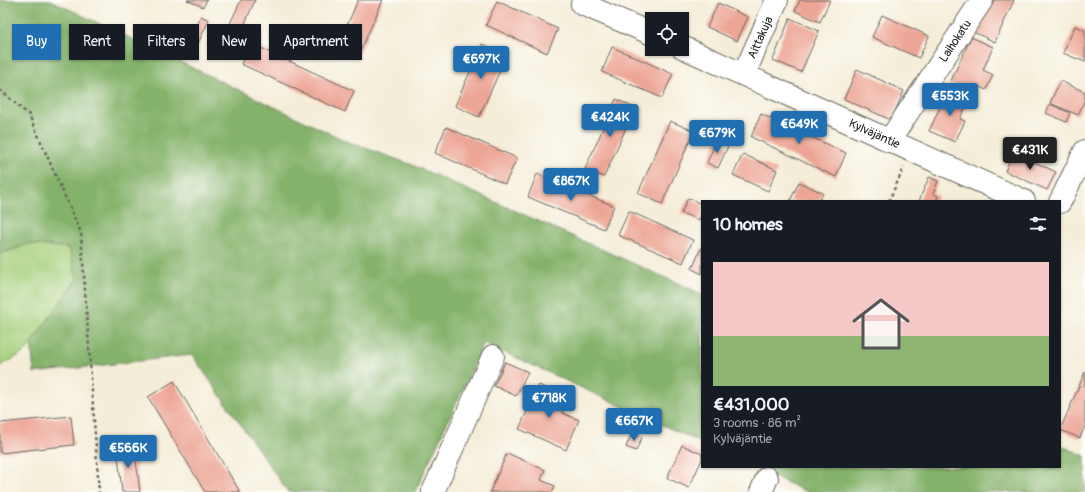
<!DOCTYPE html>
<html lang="en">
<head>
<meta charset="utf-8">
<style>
  :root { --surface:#171b24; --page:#20242c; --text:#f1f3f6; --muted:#9ea1a6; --line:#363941; --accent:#1f6fb2 }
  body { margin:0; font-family:Pangolin,sans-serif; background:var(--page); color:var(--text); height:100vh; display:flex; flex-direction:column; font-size:15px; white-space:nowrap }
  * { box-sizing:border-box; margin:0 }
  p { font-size:13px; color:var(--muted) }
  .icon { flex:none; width:22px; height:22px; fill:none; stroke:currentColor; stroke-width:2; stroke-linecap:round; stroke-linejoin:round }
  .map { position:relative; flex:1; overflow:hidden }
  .details { position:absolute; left:701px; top:200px; width:360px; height:268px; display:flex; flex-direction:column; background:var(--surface); border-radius:0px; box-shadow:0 1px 3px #0004 }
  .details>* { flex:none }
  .top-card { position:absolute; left:12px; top:24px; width:380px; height:36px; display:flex; gap:8px }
  .fabs { position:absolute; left:645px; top:12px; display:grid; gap:8px }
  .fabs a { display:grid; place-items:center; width:44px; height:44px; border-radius:0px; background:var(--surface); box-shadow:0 1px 3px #0004; font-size:20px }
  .price { position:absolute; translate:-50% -34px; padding:0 9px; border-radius:4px; background:var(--accent); color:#fff; font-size:13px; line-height:26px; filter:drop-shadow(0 1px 2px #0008) }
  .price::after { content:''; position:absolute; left:50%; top:24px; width:12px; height:9px; margin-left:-6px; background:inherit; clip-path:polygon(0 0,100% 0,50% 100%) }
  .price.active { background:#222; color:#fff }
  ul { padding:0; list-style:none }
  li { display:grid; align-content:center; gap:8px; height:212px; padding:0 12px }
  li+li { border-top:1px solid var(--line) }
  li span { display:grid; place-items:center; height:124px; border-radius:0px; color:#555 }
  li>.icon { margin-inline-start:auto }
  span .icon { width:72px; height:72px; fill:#fffc; stroke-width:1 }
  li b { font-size:17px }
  h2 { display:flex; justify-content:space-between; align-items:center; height:48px; padding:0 12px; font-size:17px }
  .pill { padding:0 14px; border-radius:0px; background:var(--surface); box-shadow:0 1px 3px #0004; font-size:14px; line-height:36px }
  .pill.active { background:var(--accent); color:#fff }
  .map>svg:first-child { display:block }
</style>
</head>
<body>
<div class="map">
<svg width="1085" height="492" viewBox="0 0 1085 492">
  <rect width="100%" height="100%" fill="#fdfcf7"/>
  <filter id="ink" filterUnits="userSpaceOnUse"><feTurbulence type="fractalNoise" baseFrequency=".025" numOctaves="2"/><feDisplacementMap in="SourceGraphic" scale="8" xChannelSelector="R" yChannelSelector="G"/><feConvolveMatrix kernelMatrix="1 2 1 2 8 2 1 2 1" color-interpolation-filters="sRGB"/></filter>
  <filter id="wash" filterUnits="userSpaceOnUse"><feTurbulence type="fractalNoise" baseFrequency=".012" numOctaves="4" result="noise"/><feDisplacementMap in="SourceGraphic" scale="16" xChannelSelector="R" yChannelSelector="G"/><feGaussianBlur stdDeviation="0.9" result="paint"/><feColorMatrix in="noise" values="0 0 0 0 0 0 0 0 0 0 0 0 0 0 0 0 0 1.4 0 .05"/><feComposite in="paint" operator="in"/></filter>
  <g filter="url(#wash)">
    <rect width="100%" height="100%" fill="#f4edd8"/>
    <path fill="#a5cf7a" stroke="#60764b" d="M29 244 69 248 77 279 25 352 0 366V254Z"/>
    <path fill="#84b26a" stroke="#506743" d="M0 0H50L346 141 410 164 702 294V443L484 343 415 492H288L192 355 34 373 31 343 77 279 69 248 29 244 0 254Z
      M1060 445 1085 456V492H807L753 467H1060Z"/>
    <g id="blocks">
      <path fill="#eda595" d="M187 0H207L203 7Z
        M241 0H255L240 35 227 30Z
        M358 0H383L357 59 337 49Z
        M800 0H830L820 22 795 11Z
        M988 0H1014L995 42 973 32Z
        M497 1 558 29 547 53 486 25Z
        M718 3 748 17 737 41 707 27Z
        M882 15 929 36 919 58 872 37Z
        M201 16 209 20 195 50 187 46Z
        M790 18 819 31 801 72 773 60Z
        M1075 26 1085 30V62L1063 53Z
        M971 37 993 47 983 70 993 75 986 90 976 85 972 93 950 83Z
        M250 43 354 91 345 112 241 64Z
        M482 44 507 55 479 117 455 106Z
        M612 47 673 74 662 98 602 72Z
        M857 69 904 91 891 120 844 99Z
        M1060 81 1085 92V99L1078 115 1050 103Z
        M948 90 969 99 960 119 965 121 955 142 929 131Z
        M616 99 635 108 604 177 585 169Z
        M1050 104 1070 113 1066 122 1046 113Z
        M761 114 846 153 836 177 751 137Z
        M670 121 694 131 662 204 638 193Z
        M446 127 517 158 505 184 435 153Z
        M716 141 728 146 718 168 707 163Z
        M1013 152 1056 172 1047 190 1005 171Z
        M743 154 777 170 768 191 733 175Z
        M537 174 614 206 604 229 528 197Z
        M929 177 938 181 933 194 938 196 936 201H919Z
        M799 182 823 193 819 201H790Z
        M688 198 702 204V212L699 220 681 213Z
        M629 211 693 240 683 263 618 235Z
        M702 246V274L692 269Z
        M505 362 528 372 516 396 494 386Z
        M1085 372V425L1080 438 1060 430Z
        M174 381 240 492H205L148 397Z
        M539 385 568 398 562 413 579 420 566 450 519 429Z
        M71 416 74 445 0 453V423Z
        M632 433 642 437 636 451 626 447Z
        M134 445 140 492H122L117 447Z
        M682 445 702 454V459L689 488 667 478Z
        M507 453 545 470 541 480 555 486 552 492H490Z"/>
    </g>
  </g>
  <g filter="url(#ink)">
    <use href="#blocks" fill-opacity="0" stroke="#68655e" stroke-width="1"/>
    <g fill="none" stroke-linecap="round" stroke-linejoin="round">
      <g stroke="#68655e" stroke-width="24">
        <g id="minor">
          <path d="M584 0 582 4 652 34"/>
          <path id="s1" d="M682 47 1024 201"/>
          <path id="s2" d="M744 74 777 0"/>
          <path id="s3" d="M889 141 982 0"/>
          <path d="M1060 202 1085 151"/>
          <path d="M433 492 493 356"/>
          <path d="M761 492 767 478"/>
        </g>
      </g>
      <path stroke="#68655e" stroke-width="2.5" stroke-dasharray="3 3" stroke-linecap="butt" d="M0 90 29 115 81 233 99 492
        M889 201 904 167"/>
      <use href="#minor" stroke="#fff" stroke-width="22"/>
    </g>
  </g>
  <g text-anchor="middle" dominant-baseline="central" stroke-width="4" stroke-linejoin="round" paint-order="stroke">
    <g font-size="12" fill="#1c1c1c" stroke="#fdfcf7">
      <text stroke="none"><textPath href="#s2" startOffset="40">Aittakuja</textPath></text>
      <text stroke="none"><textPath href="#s3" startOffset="120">Laihokatu</textPath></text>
      <text stroke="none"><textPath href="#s1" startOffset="211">Kylväjäntie</textPath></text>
    </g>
  </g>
</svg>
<div class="fabs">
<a><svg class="icon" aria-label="locate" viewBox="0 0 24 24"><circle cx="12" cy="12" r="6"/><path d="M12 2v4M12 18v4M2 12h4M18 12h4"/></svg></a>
</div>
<b class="price" style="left:481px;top:80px">€697K</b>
<b class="price" style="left:950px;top:117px">€553K</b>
<b class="price" style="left:610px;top:138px">€424K</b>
<b class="price" style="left:799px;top:145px">€649K</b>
<b class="price" style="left:717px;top:154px">€679K</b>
<b class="price active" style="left:1030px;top:171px">€431K</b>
<b class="price" style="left:571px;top:202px">€867K</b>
<b class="price" style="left:549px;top:419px">€718K</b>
<b class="price" style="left:634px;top:442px">€667K</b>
<b class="price" style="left:128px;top:469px">€566K</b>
<div class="top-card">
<a class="pill active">Buy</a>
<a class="pill">Rent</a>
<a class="pill">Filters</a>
<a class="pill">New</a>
<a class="pill">Apartment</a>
</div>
<section class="details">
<h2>10 homes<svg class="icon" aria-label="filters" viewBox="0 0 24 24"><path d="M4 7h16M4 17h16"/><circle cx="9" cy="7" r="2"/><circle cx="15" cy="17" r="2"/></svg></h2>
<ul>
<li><span style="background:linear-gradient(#f6c9c9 60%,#8fb573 0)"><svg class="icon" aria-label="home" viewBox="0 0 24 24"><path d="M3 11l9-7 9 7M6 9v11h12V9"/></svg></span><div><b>€431,000</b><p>3 rooms · 86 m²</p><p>Kylväjäntie</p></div></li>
</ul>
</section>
</div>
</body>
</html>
